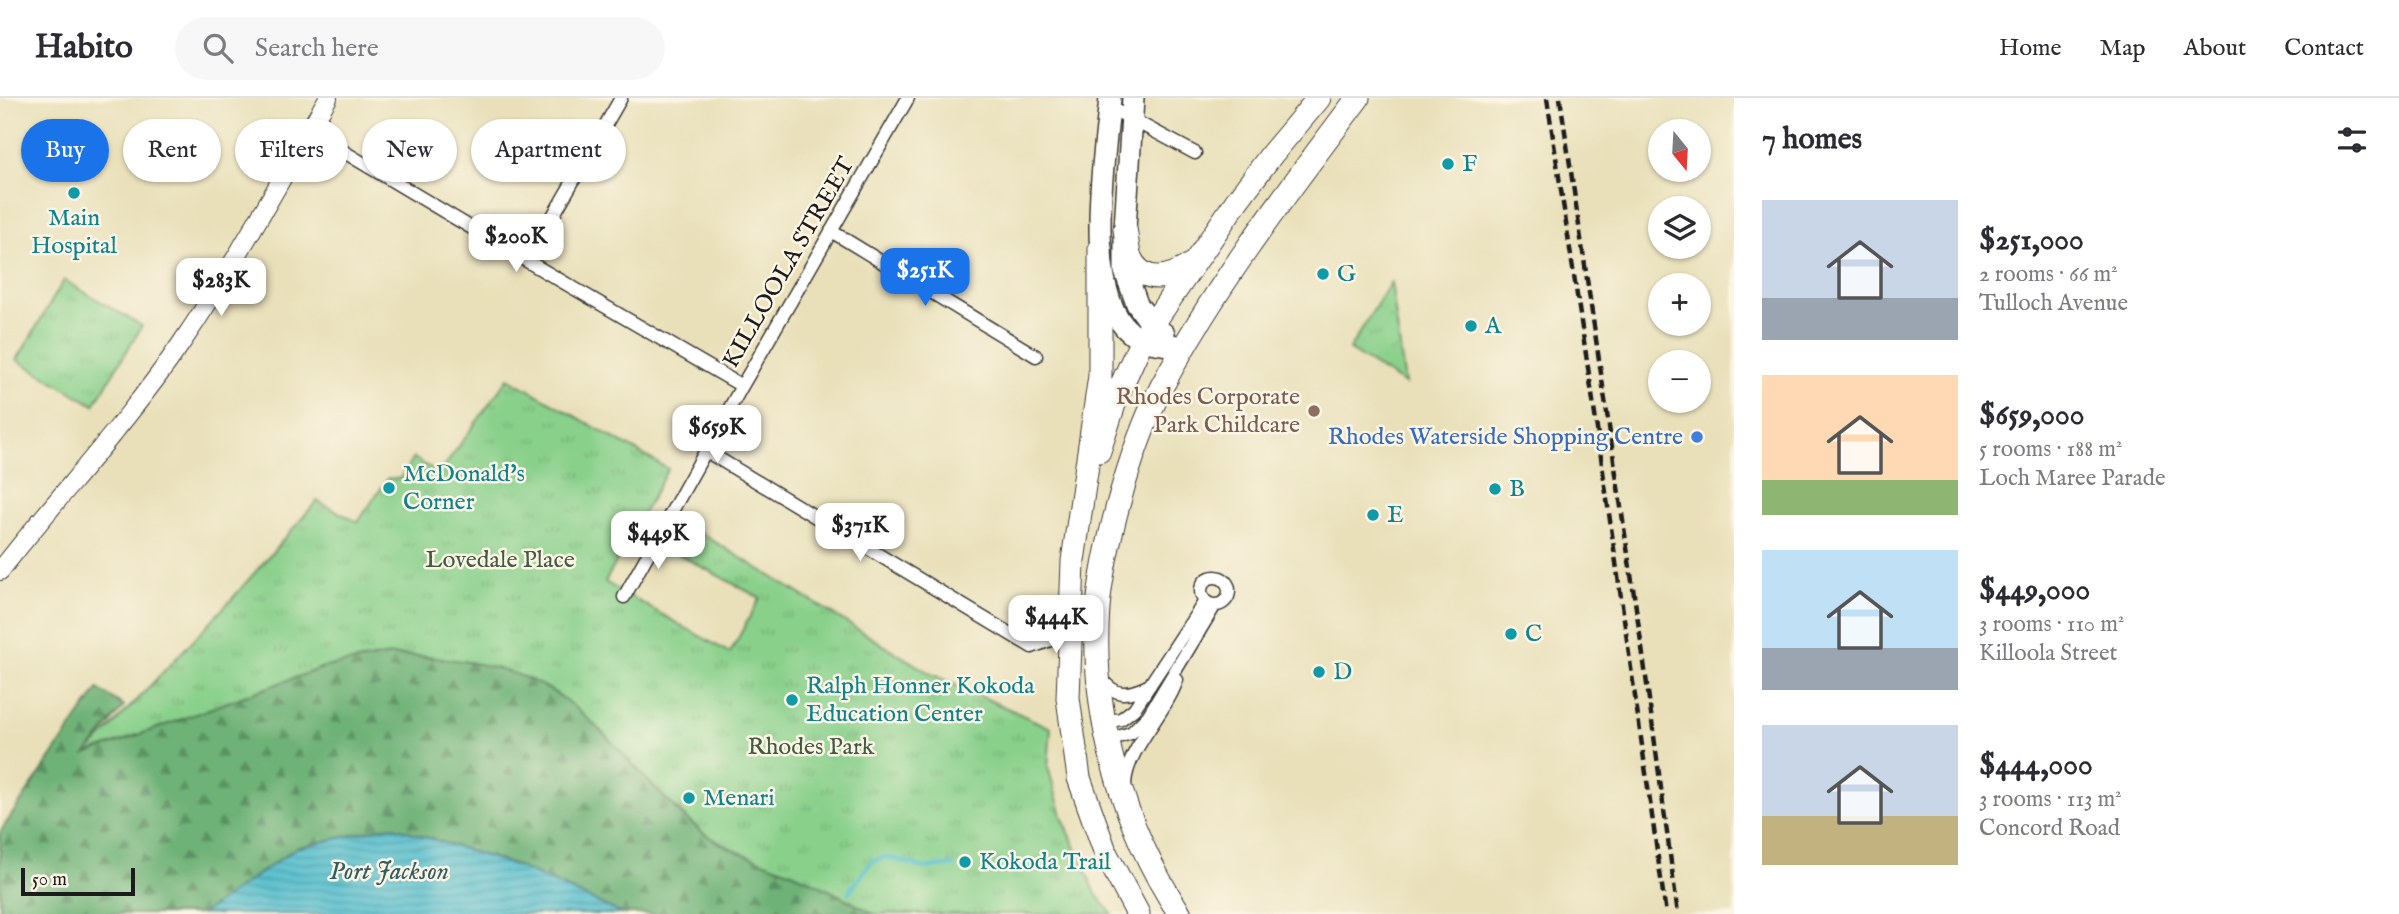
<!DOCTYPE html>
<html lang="en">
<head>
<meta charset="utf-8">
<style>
  :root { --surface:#fff; --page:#f7f7f7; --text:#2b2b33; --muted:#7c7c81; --line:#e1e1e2; --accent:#1a73e8 }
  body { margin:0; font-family:"IM FELL English",serif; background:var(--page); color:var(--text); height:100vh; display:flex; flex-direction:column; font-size:26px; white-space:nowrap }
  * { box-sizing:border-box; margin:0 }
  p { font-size:23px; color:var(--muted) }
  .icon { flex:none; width:38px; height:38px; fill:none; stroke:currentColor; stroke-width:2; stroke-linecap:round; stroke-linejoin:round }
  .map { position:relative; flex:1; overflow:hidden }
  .sheet { display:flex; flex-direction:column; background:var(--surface); width:665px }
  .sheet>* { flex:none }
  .guide { position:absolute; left:21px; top:21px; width:665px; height:63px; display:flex; gap:14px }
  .needle { width:46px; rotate:162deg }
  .fabs { position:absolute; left:1648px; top:21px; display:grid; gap:14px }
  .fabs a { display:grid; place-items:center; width:63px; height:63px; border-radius:50%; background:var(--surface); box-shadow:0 2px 5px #0004; font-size:35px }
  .scale { position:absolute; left:21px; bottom:18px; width:114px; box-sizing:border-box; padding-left:7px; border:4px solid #1c1c1c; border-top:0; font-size:19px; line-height:24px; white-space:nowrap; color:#1c1c1c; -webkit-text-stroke:5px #fcf5e5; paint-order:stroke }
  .price { position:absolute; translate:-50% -60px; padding:0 16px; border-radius:14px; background:#fff; color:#222; font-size:23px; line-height:46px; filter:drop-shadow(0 2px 4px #0008) }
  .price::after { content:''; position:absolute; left:50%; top:42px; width:21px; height:16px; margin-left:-10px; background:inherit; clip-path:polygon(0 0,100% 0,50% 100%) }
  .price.selected { background:var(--accent); color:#fff }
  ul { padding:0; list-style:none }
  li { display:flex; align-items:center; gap:21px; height:175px; padding:0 28px }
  li span { display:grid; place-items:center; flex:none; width:196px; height:140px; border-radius:0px; color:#555 }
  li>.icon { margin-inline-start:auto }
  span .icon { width:84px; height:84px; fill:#fffc; stroke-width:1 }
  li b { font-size:30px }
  h2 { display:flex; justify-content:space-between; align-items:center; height:84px; padding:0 28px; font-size:30px }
  .tag { padding:0 24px; border-radius:32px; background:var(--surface); box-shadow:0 2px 5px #0004; font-size:24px; line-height:63px }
  .tag.selected { background:var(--accent); color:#fff }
  header { display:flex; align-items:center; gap:42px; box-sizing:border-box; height:98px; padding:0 35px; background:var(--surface); border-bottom:2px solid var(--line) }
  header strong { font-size:33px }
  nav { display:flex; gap:38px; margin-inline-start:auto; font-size:24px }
  .search { width:490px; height:63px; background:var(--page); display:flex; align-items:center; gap:18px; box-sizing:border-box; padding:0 24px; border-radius:38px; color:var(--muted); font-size:26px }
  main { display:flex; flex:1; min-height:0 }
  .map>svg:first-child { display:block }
</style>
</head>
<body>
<header>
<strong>Habito</strong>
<div class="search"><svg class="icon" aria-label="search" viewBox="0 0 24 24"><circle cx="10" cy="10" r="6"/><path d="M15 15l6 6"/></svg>Search here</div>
<nav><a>Home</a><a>Map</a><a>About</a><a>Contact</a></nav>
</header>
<main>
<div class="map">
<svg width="1734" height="816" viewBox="0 0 1734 816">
  <defs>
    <pattern id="grass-tufts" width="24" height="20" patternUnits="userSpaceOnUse" patternTransform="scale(1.75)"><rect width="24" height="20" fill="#89d08b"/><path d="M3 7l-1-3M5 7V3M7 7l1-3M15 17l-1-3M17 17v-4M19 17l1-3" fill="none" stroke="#76b277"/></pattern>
    <pattern id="forest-firs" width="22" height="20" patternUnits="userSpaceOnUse" patternTransform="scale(1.75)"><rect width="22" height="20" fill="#6eb277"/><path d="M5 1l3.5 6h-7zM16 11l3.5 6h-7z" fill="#5a9061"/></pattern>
    <pattern id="water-rules" width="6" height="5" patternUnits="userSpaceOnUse" patternTransform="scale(1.75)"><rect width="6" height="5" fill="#53bece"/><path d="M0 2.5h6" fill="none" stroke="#449aa6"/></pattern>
  </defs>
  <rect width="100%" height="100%" fill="#fcf5e5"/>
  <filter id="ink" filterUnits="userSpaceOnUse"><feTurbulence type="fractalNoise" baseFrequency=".0143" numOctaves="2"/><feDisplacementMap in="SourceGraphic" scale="14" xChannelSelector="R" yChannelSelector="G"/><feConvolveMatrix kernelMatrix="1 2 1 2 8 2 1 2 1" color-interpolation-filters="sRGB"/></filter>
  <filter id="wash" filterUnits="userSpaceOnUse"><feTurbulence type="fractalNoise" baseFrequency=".00686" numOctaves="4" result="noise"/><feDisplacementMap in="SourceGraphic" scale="28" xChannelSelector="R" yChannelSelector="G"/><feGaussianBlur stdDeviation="1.57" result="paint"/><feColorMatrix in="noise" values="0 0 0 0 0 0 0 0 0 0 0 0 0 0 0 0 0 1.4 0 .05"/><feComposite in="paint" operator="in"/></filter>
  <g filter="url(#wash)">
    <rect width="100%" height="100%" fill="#e9e0ba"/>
    <path fill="url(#grass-tufts)" stroke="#527654" stroke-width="2" d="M64 182 142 228 94 307 17 262Z
      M1391 184 1405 286 1349 252Z
      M508 280 668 371 605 484 730 555 760 500 678 456 692 430 931 576 1051 630 1048 669 1063 721 1096 796 1112 816H874L794 775 743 757 703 735 665 700 582 616 509 574 474 565 427 558 391 557 324 569 85 657 231 502 317 403 358 424 388 380 399 381 414 360 439 376Z"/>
    <path fill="url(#forest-firs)" stroke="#45674a" stroke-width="2" d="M391 557C449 559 516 566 564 601 615 639 651 694 702 734 729 754 763 762 794 775 821 787 848 802 874 816H623L517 768 391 728 296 750 202 816H0V734L98 591 124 608 86 656 324 569Z"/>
    <path fill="url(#water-rules)" stroke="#386d75" stroke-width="2" d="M391 728 517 768 623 816H202L296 750Z"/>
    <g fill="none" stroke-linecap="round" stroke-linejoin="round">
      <path stroke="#53bece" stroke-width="4.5" d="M849 794 872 763 887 759 925 770 954 767"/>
    </g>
  </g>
  <g filter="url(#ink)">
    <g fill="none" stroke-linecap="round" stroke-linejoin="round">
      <g stroke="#3b3934" stroke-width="15">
        <path id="street" d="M1109 9 1195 55
          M309 33 527 163 742 288
          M831 133 1036 258
          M527 163 621 0
          M706 353 1032 549 1069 535
          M1201 493a14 14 0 1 1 28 0a14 14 0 1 1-28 0Z
          M624 499 742 288 908 0
          M1100 579C1115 600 1128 598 1150 587
          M1105 624 1121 621 1134 611 1205 503
          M1108 642 1131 635 1148 618 1215 507
          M1125 687C1126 651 1165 617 1177 582"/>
      </g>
      <g stroke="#3b3934" stroke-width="20">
        <path id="secondary" d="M0 473C59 397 125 327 180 247 234 168 280 83 328 0"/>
      </g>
      <g stroke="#3b3934" stroke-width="24">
        <path id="primary" d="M1110 0C1105 58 1081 197 1132 236 1146 246 1167 246 1184 249
          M1133 0 1125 131V173L1137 206 1152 227 1164 236"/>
      </g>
      <g stroke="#3b3934" stroke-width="25">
        <path id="highway" d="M1125 131C1127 140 1127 151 1130 159 1143 189 1172 180 1192 166
          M1100 151V278L1073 463 1068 600 1079 680 1106 756 1138 816
          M1099 353 1117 297 1142 242 1236 104 1272 56 1319 0
          M1180 816C1122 728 1090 616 1098 510 1101 475 1109 441 1118 407 1129 367 1143 325 1162 288 1217 185 1288 93 1358 0"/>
      </g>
      <use href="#street" stroke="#fff" stroke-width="12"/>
      <use href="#secondary" stroke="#fff" stroke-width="18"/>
      <use href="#primary" stroke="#fff" stroke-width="21"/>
      <use href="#highway" stroke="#fff" stroke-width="23"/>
      <path stroke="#1c1c1c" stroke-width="4.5" stroke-dasharray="10 5" stroke-linecap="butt" d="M1547 0 1592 296 1666 816
        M1560 0 1643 557 1678 816"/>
    </g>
  </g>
  <g fill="#0f9aa8" stroke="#fcf5e5" stroke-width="2.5">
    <circle cx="1448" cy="66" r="7"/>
    <circle cx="74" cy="95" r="7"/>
    <circle cx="1323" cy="176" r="7"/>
    <circle cx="1471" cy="228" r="7"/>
    <circle cx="389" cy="390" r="7"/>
    <circle cx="1495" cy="391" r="7"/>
    <circle cx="1373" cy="417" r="7"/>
    <circle cx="1511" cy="536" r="7"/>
    <circle cx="1319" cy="574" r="7"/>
    <circle cx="792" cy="602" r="7"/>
    <circle cx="689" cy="700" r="7"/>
    <circle cx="965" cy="764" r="7"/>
  </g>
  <circle fill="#8d6e63" stroke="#fcf5e5" stroke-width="2.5" cx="1314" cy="313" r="7"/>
  <circle fill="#3f7fe0" stroke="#fcf5e5" stroke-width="2.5" cx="1697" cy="339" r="7"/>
  <g text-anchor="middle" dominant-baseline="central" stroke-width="5" stroke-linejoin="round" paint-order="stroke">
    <g font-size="24" fill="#0d838f" stroke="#fcf5e5" text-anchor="start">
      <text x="1462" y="66">F</text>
      <text x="74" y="120" text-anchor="middle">Main<tspan x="74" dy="28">Hospital</tspan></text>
      <text x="1337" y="176">G</text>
      <text x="1485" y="228">A</text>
      <text x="403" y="376">McDonald's<tspan x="403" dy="28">Corner</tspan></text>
      <text x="1509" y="391">B</text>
      <text x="1387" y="417">E</text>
      <text x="1525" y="536">C</text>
      <text x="1333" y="574">D</text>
      <text x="806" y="588">Ralph Honner Kokoda<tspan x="806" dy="28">Education Center</tspan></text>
      <text x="703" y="700">Menari</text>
      <text x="979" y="764">Kokoda Trail</text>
    </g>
    <g font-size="24" fill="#1c1c1c" stroke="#fcf5e5">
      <text transform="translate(789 165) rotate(-60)">KILLOOLA STREET</text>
    </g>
    <g font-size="24" fill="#785e54" stroke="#fcf5e5" text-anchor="end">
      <text x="1300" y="299">Rhodes Corporate<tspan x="1300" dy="28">Park Childcare</tspan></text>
    </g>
    <g font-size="24" fill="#366cbe" stroke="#fcf5e5" text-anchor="end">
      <text x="1683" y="339">Rhodes Waterside Shopping Centre</text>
    </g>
    <g font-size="24" fill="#425b43" stroke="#fcf5e5">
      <text x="500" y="462">Lovedale Place</text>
      <text x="811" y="649">Rhodes Park</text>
    </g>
    <g font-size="26" font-style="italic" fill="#325d63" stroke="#fcf5e5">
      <text x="389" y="773">Port Jackson</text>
    </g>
  </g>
</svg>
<div class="fabs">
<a><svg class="needle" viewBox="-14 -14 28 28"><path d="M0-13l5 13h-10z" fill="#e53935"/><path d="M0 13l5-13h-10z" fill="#7c7c81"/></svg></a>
<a><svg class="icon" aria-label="layers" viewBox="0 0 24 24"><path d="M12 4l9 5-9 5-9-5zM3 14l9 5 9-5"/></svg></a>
<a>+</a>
<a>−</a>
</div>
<div class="scale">50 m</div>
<b class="price" style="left:516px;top:176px">$200K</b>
<b class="price selected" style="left:925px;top:210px">$251K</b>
<b class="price" style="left:221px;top:220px">$283K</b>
<b class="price" style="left:717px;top:367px">$659K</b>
<b class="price" style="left:860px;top:465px">$371K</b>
<b class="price" style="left:658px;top:473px">$449K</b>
<b class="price" style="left:1056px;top:557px">$444K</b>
<div class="guide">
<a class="tag selected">Buy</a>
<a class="tag">Rent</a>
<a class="tag">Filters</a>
<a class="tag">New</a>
<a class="tag">Apartment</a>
</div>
</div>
<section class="sheet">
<h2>7 homes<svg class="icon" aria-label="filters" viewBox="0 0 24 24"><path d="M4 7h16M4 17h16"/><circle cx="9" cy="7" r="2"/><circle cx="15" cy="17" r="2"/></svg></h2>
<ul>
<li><span style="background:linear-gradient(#c9d6e8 70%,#9aa5b1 0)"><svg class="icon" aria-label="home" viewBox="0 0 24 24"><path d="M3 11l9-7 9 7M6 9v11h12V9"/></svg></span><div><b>$251,000</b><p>2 rooms · 66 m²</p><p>Tulloch Avenue</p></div></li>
<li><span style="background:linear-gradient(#ffd9b3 75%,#8fb573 0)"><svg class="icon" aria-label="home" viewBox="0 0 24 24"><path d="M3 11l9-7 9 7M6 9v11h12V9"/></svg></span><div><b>$659,000</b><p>5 rooms · 188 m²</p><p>Loch Maree Parade</p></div></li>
<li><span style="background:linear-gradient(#bfe0f5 70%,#9aa5b1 0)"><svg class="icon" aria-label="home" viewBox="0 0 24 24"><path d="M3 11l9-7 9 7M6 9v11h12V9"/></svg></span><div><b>$449,000</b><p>3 rooms · 110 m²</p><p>Killoola Street</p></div></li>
<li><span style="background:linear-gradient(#c9d6e8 65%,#c2b280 0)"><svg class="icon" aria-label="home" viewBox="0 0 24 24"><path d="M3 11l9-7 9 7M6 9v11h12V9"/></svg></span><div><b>$444,000</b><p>3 rooms · 113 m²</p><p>Concord Road</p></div></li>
</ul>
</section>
</main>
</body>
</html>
